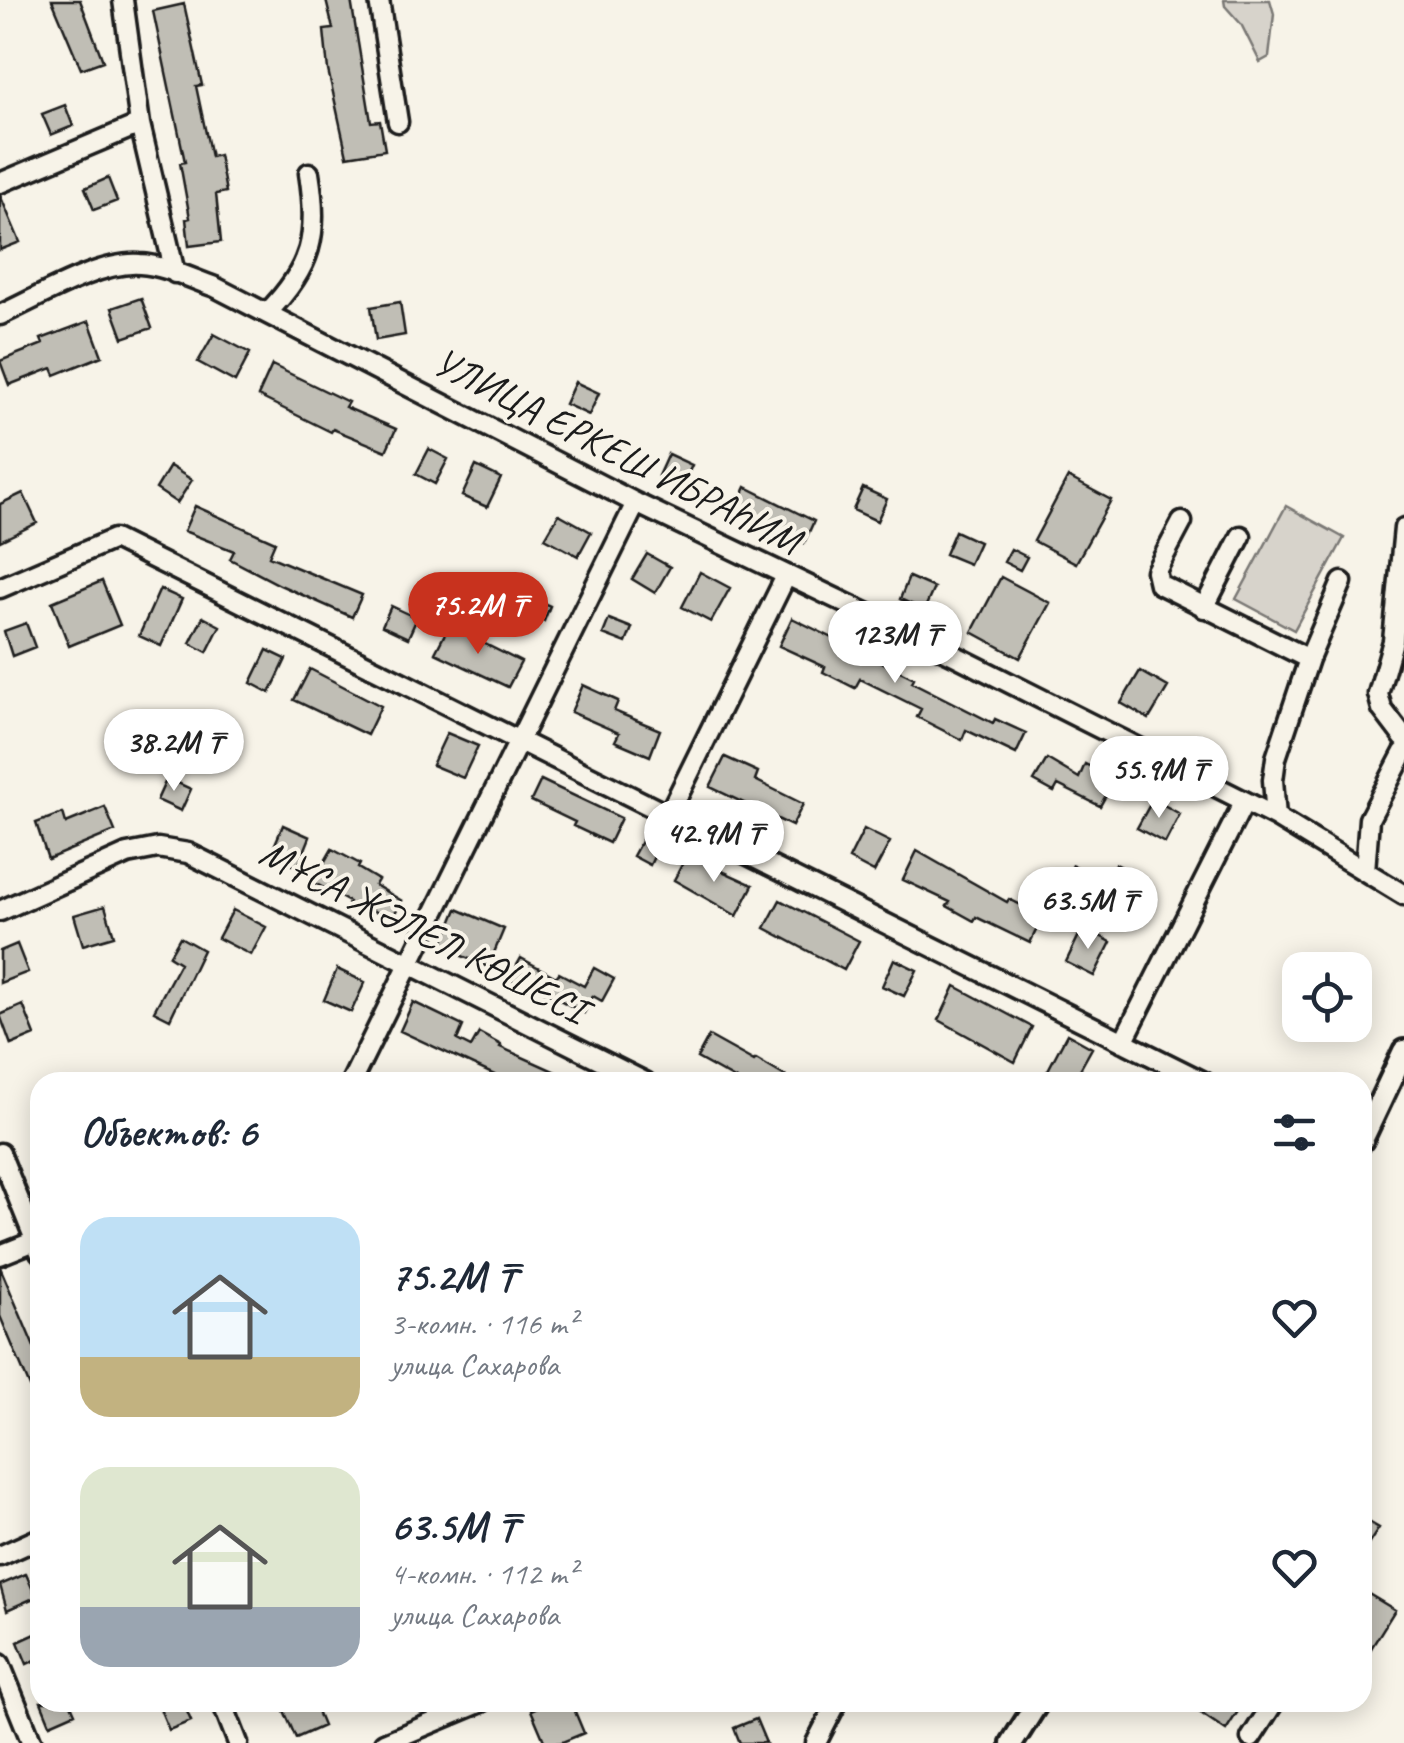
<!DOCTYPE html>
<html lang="ru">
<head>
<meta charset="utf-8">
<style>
  :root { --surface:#fff; --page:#f6f6f7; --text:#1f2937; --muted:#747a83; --accent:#c8321e }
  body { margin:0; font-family:Caveat,sans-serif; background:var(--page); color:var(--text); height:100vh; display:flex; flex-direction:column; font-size:38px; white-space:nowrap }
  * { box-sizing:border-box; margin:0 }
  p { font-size:32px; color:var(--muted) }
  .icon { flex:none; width:55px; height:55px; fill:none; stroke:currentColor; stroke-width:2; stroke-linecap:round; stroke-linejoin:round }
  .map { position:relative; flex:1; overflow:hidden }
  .details { position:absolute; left:30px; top:1072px; width:1342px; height:640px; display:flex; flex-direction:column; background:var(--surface); border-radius:30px; box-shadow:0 5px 25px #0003 }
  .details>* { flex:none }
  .tools { position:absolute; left:1282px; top:952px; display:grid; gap:20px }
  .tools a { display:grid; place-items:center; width:90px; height:90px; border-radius:20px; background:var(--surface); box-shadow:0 5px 25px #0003; font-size:50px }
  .price { position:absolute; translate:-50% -85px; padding:0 22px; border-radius:35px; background:#fff; color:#222; font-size:32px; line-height:65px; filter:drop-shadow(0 2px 5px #0008) }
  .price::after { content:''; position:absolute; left:50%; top:60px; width:30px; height:22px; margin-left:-15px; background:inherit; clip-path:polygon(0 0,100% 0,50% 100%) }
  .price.on { background:var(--accent); color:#fff }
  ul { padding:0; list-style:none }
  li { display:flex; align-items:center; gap:30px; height:250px; padding:0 50px }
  li span { display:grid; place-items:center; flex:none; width:280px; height:200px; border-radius:30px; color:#555 }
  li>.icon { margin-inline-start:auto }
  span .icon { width:120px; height:120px; fill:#fffc; stroke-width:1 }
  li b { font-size:42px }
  h2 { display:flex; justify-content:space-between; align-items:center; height:120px; padding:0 50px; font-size:42px }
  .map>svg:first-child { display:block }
</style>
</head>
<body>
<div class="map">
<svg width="1404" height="1743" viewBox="0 0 1404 1743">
  <rect width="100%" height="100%" fill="#f7f3e8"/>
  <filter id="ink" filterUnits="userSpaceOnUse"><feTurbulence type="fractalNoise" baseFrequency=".01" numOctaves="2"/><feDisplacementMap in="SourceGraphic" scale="20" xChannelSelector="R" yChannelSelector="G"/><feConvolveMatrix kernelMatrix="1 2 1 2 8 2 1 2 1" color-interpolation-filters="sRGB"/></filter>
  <g filter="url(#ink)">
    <path fill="#d7d3cb" stroke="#7a7874" stroke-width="2.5" d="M1224 0H1270L1274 14 1269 57 1260 62 1241 24 1225 6Z
      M1286 506 1344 538 1294 630 1236 599Z"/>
    <path fill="#c0beb5" stroke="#1c1c1c" stroke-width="2.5" d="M52 0H80L103 61 81 69Z
      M326 0H351L371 122 380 121 385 150 347 156 328 70 324 30 333 29Z
      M184 4 202 85 196 86 211 157 219 155 226 192 216 194 221 242 189 246 186 219 190 218 180 163 185 162 153 11Z
      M65 105 73 126 51 135 42 114Z
      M108 178 117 201 94 210 85 188Z
      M0 195 20 242 0 250Z
      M141 298 152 328 123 338 112 308Z
      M400 302 405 335 376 340 371 307Z
      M89 321 102 356 55 375 52 368 9 385 0 361 43 344 41 339Z
      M214 334 250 353 235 382 198 362Z
      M272 365 348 402 345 407 396 429 386 451 333 429 331 432 258 396Z
      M575 382 599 393 589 415 565 404Z
      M429 449 448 459 435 484 416 474Z
      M668 454 692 465 682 487 658 476Z
      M170 466 192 480 177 503 156 489Z
      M476 466 501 478 487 507 462 496Z
      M1068 477 1111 500 1076 563 1034 541Z
      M746 487 814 521 804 543 736 509Z
      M863 488 887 499 877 521 853 510Z
      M23 493 37 523 0 541V504Z
      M195 506 275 542 269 556 362 595 352 617 280 585 230 559 234 551 184 531Z
      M559 514 591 532 578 556 545 538Z
      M955 531 979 542 969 564 945 554Z
      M1011 549 1027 557 1020 570 1004 562Z
      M647 554 670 567 655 593 632 579Z
      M700 572 730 588 711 622 682 607Z
      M909 577 934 588 924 610 900 599Z
      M1001 577 1050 603 1020 658 972 632Z
      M102 581 120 625 69 646 52 602Z
      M160 589 182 599 161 646 139 636Z
      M525 595 550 606 544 621 519 609Z
      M391 606 417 618 408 638 382 626Z
      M203 617 220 626 207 652 190 643Z
      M792 618 914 678 912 682 993 723 995 719 1026 733 1016 754 966 730 962 740 917 717 921 709 860 679 855 688 823 672 825 667 779 646Z
      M609 619 632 628 626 643 603 634Z
      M26 623 35 647 12 656 4 631Z
      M449 626 521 662 508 687 435 653Z
      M267 650 286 659 270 693 251 683Z
      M310 669 381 706 367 735 294 700Z
      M1140 671 1168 687 1149 719 1121 703Z
      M583 685 618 701 614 711 660 730 650 756 615 741 619 733 571 712Z
      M447 733 478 746 463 778 432 765Z
      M725 757 758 772 755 780 803 804 792 826 710 787Z
      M1047 759 1079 778 1085 764 1115 779 1100 806 1058 785 1054 792 1034 781Z
      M167 778 191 789 181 811 157 800Z
      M541 780 621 818 609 843 573 826 575 822 531 801Z
      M1153 799 1180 814 1165 843 1137 828Z
      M105 807 115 831 48 859 36 823 63 813 66 823Z
      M283 825 310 837 298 867 270 856Z
      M864 829 890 842 874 872 849 859Z
      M644 836 660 844 650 865 633 856Z
      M332 849 360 864 358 868 378 880 375 885 402 901 390 921 364 905 360 912 348 905 349 902 313 882Z
      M917 851 1007 902 1009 899 1043 916 1030 943 976 917 974 921 947 906 950 902 903 880Z
      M687 855 753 885 737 916 674 880Z
      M1116 864 1147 880 1130 912 1088 890 1081 903 1060 892 1073 865 1106 882Z
      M780 900 859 941 844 970 765 928Z
      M105 906 114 936 83 945 74 915Z
      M457 909 504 929 488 967 441 947Z
      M233 910 266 927 251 955 218 938Z
      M1083 927 1111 942 1094 976 1066 962Z
      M180 937 203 950 170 1019 154 1011 180 963 169 956Z
      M17 944 28 972 0 983V951Z
      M521 958 556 977 559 973 584 986 594 968 614 979 602 1001 593 996 584 1013 530 984 527 989 509 979Z
      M894 959 917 970 904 996 882 986Z
      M337 969 365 982 351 1012 324 1000Z
      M955 986 1032 1027 1015 1062 939 1020Z
      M413 1002 463 1026 457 1040 471 1047 479 1033 501 1045 500 1047 578 1082H498L501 1078 400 1031Z
      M23 1005 35 1035 11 1045 0 1015Z
      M1067 1034 1092 1048 1073 1082H1066L1047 1072Z
      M709 1036 754 1061 756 1059 795 1082H740L697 1058Z
      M0 1267 40 1361V1411L0 1316Z
      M1362 1518 1379 1528 1362 1554Z
      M26 1574 36 1597 7 1610 0 1585Z
      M1362 1590 1395 1610 1362 1663Z
      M40 1632V1658L27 1664 18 1642Z
      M41 1702H70L75 1713 50 1724Z
      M157 1702H183L191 1721 169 1730Z
      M292 1702H313L323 1726 296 1738 282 1706Z
      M548 1702H571L584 1733 560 1743H545L531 1710Z
      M1184 1702H1244L1226 1730Z
      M756 1719 766 1743H740L734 1728Z"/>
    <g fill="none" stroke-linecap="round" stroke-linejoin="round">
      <g stroke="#1c1c1c" stroke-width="25">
        <path id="minor" d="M123 0 140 124 175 273
          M379 0 398 122
          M0 183 140 124
          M267 313C312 267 319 236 309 173
          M0 315C38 298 98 261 140 264 164 265 192 279 215 287L636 503 954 655 1276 817 1404 895
          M1182 522 1156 571 1159 584 1309 659
          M1404 528 1393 641 1378 694 1382 709 1404 738
          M0 588 114 539 1204 1082
          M1204 608 1241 536
          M669 814 786 576
          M1276 817 1273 780 1276 758 1309 659 1342 582
          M1365 871 1369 819 1404 752
          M0 911 127 854 158 848 188 853 645 1082
          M1123 1042 1244 802
          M351 1082 636 503
          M0 1153 40 1252
          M0 1255 40 1239
          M0 1556 40 1538
          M0 1664 32 1743
          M222 1702 238 1743
          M1251 1738 1274 1702
          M384 1743 482 1702
          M816 1743 837 1702"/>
      </g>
      <g stroke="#1c1c1c" stroke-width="28">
        <path id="major" d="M1362 1140 1404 1051
          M1012 1743 1038 1702"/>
      </g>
      <use href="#minor" stroke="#f7f3e8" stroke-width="18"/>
      <use href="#major" stroke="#f7f3e8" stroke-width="20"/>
    </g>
  </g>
  <g text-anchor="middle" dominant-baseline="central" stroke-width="8" stroke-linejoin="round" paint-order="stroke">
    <g font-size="40" fill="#1c1c1c" stroke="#f7f3e8">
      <text transform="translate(617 451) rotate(27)">УЛИЦА ЕРКЕШ ИБРАҺИМ</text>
      <text transform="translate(423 931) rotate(27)">МҰСА ЖӘЛЕЛ КӨШЕСІ</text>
    </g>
  </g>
</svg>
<div class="tools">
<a><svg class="icon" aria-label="locate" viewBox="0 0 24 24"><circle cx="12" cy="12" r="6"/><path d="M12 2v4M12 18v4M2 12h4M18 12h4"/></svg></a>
</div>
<b class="price on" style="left:478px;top:657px">75.2M ₸</b>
<b class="price" style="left:895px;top:686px">123M ₸</b>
<b class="price" style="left:174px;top:794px">38.2M ₸</b>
<b class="price" style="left:1159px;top:821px">55.9M ₸</b>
<b class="price" style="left:714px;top:885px">42.9M ₸</b>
<b class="price" style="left:1088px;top:952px">63.5M ₸</b>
<section class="details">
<h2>Объектов: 6<svg class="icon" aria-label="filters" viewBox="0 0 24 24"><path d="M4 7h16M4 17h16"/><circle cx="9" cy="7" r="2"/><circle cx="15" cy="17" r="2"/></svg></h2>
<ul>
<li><span style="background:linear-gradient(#bfe0f5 70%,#c2b280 0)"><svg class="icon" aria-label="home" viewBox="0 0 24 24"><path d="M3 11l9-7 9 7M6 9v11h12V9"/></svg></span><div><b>75.2M ₸</b><p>3-комн. · 116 m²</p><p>улица Сахарова</p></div><svg class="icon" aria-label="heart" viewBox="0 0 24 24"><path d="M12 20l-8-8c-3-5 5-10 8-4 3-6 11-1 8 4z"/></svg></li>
<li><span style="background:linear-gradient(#dfe7d0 70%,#9aa5b1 0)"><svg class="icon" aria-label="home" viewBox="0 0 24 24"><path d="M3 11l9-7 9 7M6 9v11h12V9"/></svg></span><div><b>63.5M ₸</b><p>4-комн. · 112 m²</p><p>улица Сахарова</p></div><svg class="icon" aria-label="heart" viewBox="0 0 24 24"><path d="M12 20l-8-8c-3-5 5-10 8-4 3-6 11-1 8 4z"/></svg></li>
</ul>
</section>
</div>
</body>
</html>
